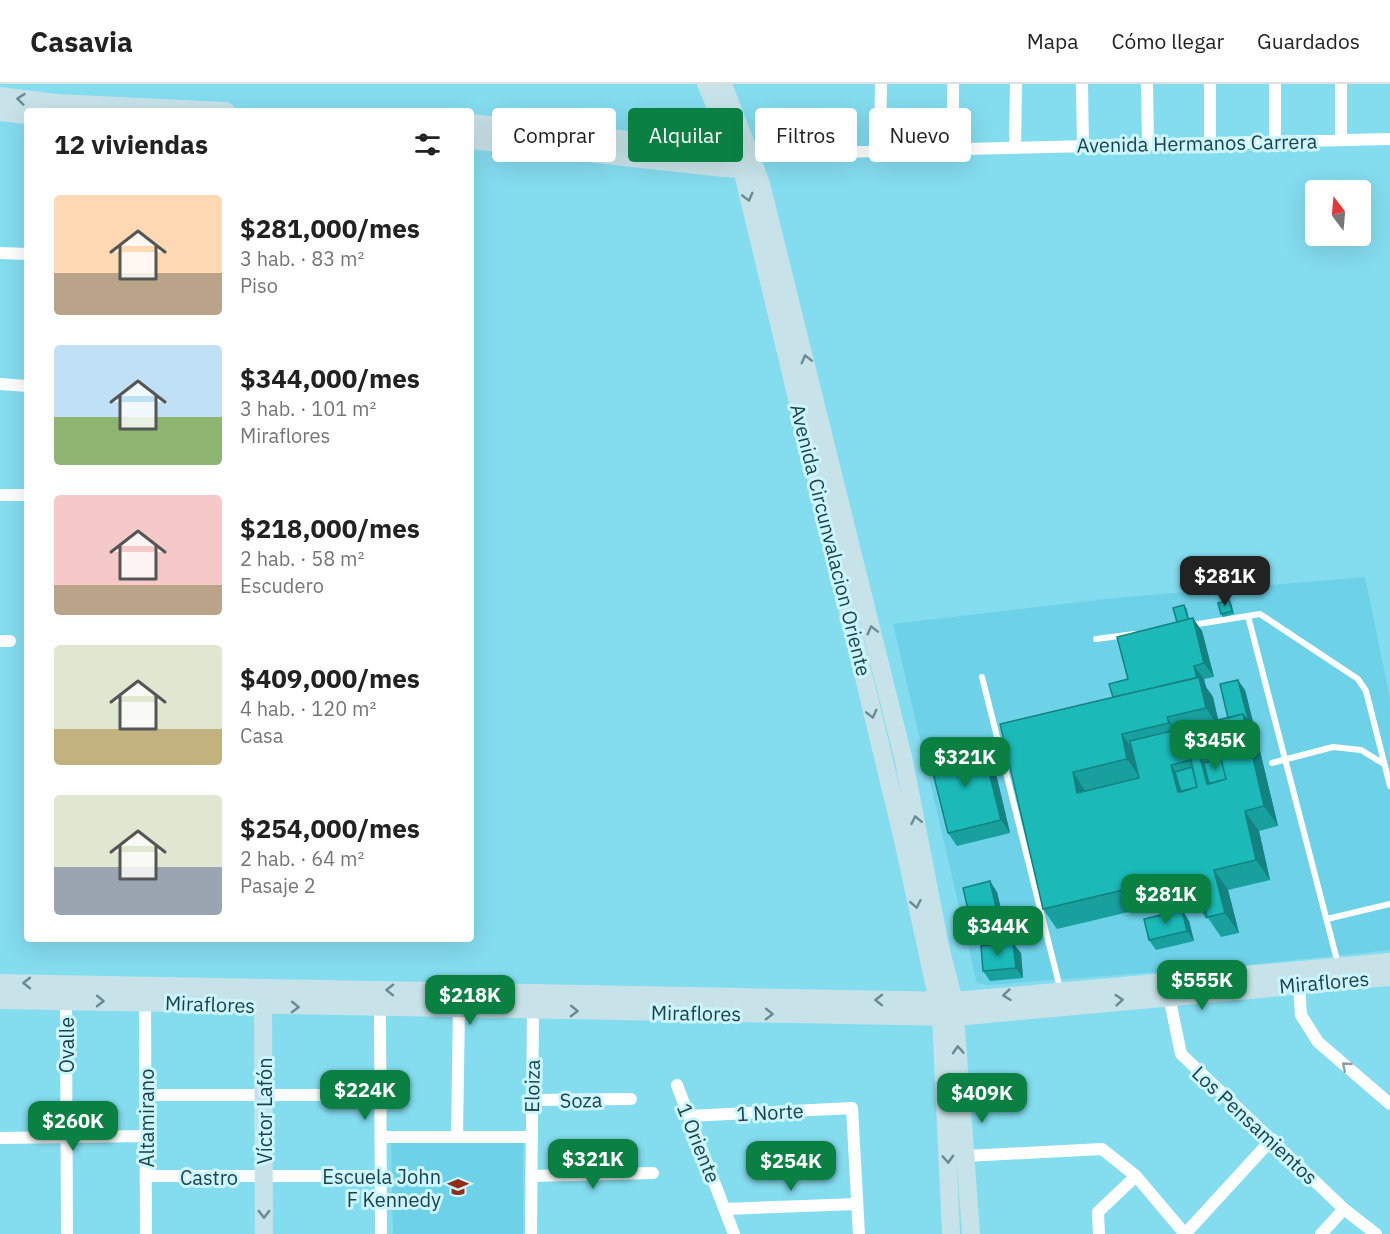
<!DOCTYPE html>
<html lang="es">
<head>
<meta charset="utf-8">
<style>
  :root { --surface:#fff; --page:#f2f2f2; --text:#222; --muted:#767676; --line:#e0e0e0; --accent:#0b8043 }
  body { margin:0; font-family:"IBM Plex Sans",sans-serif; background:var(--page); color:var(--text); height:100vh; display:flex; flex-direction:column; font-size:22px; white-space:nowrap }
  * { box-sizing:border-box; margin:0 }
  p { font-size:20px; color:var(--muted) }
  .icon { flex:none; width:33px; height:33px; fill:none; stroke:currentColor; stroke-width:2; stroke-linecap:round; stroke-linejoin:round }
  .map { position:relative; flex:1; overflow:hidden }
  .panel { position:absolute; left:24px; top:24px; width:450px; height:834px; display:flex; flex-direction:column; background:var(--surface); border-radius:6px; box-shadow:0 6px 24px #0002 }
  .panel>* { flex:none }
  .banner { position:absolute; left:492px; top:24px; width:570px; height:54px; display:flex; gap:12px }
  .needle { width:39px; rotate:344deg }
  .controls { position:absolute; left:1305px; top:96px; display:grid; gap:12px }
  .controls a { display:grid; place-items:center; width:66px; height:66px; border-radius:6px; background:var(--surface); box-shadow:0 6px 24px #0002; font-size:30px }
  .price { position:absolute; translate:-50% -51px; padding:0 14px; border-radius:12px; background:var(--accent); color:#fff; font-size:20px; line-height:39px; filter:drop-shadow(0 2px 3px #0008) }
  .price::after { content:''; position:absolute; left:50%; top:36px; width:18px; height:14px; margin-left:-9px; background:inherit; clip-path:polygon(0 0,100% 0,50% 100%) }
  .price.active { background:#222; color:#fff }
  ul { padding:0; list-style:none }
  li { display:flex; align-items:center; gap:18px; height:150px; padding:0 30px }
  li span { display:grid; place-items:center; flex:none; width:168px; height:120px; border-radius:6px; color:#555 }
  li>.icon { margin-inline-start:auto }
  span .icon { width:72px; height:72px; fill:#fffc; stroke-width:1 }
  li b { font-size:26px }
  h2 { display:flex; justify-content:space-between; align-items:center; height:72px; padding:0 30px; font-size:26px }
  .tag { padding:0 21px; border-radius:6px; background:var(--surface); box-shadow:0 6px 24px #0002; font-size:21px; line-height:54px }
  .tag.active { background:var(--accent); color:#fff }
  header { display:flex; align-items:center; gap:36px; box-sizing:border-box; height:84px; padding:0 30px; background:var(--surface); border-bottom:2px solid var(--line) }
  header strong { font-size:28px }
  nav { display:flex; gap:33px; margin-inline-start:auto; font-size:21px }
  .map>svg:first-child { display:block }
</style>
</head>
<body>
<header>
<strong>Casavia</strong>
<nav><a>Mapa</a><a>Cómo llegar</a><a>Guardados</a></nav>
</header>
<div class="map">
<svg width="1390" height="1150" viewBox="0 0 1390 1150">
  <rect width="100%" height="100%" fill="#84dcef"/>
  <path fill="#6dd1e7" d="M1365 493 1390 614V866L1247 881 988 901 977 899 893 540 1114 514Z
    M391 1055 523 1057V1150H393Z"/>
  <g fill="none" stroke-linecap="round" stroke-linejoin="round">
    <path stroke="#fff" stroke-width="6" d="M1248 532 1338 880
      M1192 541 1260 530 1358 595 1366 607 1390 702
      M1096 555 1134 550
      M982 593 1060 904
      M1272 679 1333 663 1361 666 1384 680
      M1327 835 1390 820"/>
    <path stroke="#fff" stroke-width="12" d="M953 0V64
      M1082 0 1083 62
      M1147 0 1148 60
      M1210 0V59
      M1341 56V0
      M1275 58V0
      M1015 63 1016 0
      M880 66 881 0
      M752 70 1390 55
      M0 169 27 170
      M0 300 27 302
      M0 411H27
      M0 557H10
      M1299 901 1301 931 1318 958 1390 1020
      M1169 912 1181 970 1344 1125 1376 1150
      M66 917 67 1150
      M145 918 146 1150
      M380 925 381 1150
      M677 1001 734 1150
      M146 1011H380
      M532 1016 631 1015
      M689 1032 852 1024 859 1150
      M457 1052 459 924
      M380 1053H531
      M0 1054 146 1052
      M966 1072 1102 1065 1136 1092 1185 1150
      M146 1092H381
      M532 1092 653 1089
      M725 1125 857 1120
      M531 1150 533 926
      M1099 1150 1098 1128 1136 1092
      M1185 1150 1272 1055
      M1321 1150 1344 1125"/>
    <path stroke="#c7e3e9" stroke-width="18" d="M706 0 742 85 903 756 938 917 941 933 951 1150
      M723 0 761 100 904 677 941 867 954 917 971 1150
      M0 12 56 19 226 27
      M0 28 27 31
      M471 39 741 68
      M471 56 723 84 742 85 747 77
      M0 899 954 917 1390 878
      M263 911 264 1150
      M0 916 956 933 1390 893"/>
  </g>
  <path fill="#17a09e" d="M1231 519 1234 530 1223 533 1221 530Z
    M1184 521 1187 525 1189 535 1202 547 1214 593 1204 595 1206 603 1213 613 1218 636 1228 634 1245 606 1278 742 1259 747 1270 796 1228 806 1239 849 1221 853 1208 834 1206 835 1192 813 1057 845 1043 825 1000 640 1113 613 1177 538Z
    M992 673 1010 749 957 762 948 749Z
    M997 808 1006 847 979 853 972 843Z
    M1182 826 1189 837 1194 857 1156 866 1149 856Z
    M1021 869 1023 894 990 897 983 887Z"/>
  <path fill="#138281" d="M1229 516 1231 519 1234 530 1232 527Z
    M1193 534 1202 547 1214 593 1204 579Z
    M1194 582 1204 595 1206 603 1213 613 1220 644 1206 624Z
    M1238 596 1245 606 1256 649 1249 639Z
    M1243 630 1256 650 1278 742 1264 722Z
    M1167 633 1181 653 1183 659 1169 639Z
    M1122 650 1136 670 1141 695 1127 675Z
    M982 660 992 673 1010 749 1001 736Z
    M1200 673 1214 693 1217 705 1207 700Z
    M1171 681 1185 701 1188 713 1178 708Z
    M1073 688 1086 708 1077 709Z
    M1245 727 1259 747 1270 796 1256 776Z
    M1214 786 1228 806 1239 849 1225 829Z
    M990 797 997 808 1006 847 999 837Z
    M1182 826 1189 837 1194 857 1187 847Z
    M1013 859 1021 869 1023 894 1016 884Z"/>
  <path fill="#1bbab8" stroke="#138281" stroke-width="1.5" fill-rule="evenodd" d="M1229 516 1232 527 1221 530 1218 519Z
    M1184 521 1188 535 1177 538 1173 524Z
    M1193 534 1204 579 1194 582 1197 594 1113 613 1109 600 1128 595 1117 553Z
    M1199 593 1206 624 1167 633 1169 639 1122 650 1127 675 1073 688 1077 709 1139 694 1130 657 1243 630 1264 722 1245 727 1256 776 1214 786 1225 829 1207 833 1202 812 1192 815 1186 791 1043 825 1000 640ZM1219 668 1226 695 1207 700 1200 673ZM1191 676 1197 703 1178 708 1171 681Z
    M1238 596 1249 639 1243 630 1228 634 1220 600Z
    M982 660 1001 736 948 749 929 673Z
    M1221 675 1226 695 1209 700 1204 679Z
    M1192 683 1197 703 1181 708 1175 688Z
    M990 797 999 837 972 843 963 804Z
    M1182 826 1187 847 1149 856 1144 835Z
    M1013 859 1016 884 983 887 981 862Z"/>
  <defs><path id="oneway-chevron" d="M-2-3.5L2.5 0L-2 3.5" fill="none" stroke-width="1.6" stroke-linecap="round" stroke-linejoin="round" transform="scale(1.5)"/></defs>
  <g stroke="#698a92">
    <use href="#oneway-chevron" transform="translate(21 15) rotate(-174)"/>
    <use href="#oneway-chevron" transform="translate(748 113) rotate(76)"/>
    <use href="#oneway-chevron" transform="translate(806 275) rotate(-104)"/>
    <use href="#oneway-chevron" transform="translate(872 546) rotate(-104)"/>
    <use href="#oneway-chevron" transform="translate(872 630) rotate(76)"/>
    <use href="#oneway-chevron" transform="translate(916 736) rotate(-102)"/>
    <use href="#oneway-chevron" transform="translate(916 820) rotate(79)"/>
    <use href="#oneway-chevron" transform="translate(27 899) rotate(-180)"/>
    <use href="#oneway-chevron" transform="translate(390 906) rotate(-179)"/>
    <use href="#oneway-chevron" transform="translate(1007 911) rotate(174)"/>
    <use href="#oneway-chevron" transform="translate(879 916) rotate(-179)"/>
    <use href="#oneway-chevron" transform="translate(1119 916) rotate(-5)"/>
    <use href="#oneway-chevron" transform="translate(100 917) rotate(1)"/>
    <use href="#oneway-chevron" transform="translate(295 923) rotate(1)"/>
    <use href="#oneway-chevron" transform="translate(574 927) rotate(1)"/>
    <use href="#oneway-chevron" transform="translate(769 930) rotate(1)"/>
    <use href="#oneway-chevron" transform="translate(958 966) rotate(-93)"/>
    <use href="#oneway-chevron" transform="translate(948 1075) rotate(87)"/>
    <use href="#oneway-chevron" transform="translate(264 1130) rotate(90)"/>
  </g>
  <use stroke="#8ea0a4" href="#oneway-chevron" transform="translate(1346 982) rotate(-139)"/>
  <defs>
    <g id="school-bare" transform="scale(1.62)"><path d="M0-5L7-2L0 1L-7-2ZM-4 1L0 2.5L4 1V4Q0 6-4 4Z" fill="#952c17" stroke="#ccf6ff" stroke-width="2.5" paint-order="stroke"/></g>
  </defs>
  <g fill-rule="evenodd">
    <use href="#school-bare" x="458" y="1103"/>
  </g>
  <g text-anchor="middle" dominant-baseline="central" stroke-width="6" stroke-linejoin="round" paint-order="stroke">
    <g font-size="20" fill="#1d424a" stroke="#ccf6ff">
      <text transform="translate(1197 59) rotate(-1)">Avenida Hermanos Carrera</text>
      <text transform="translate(831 456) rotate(76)">Avenida Circunvalacion Oriente</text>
      <text transform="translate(1324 898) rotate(-5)">Miraflores</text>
      <text transform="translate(210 920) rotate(2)">Miraflores</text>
      <text transform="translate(696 929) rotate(1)">Miraflores</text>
      <text transform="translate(66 961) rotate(-90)">Ovalle</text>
      <text transform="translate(532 1002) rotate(-89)">Eloiza</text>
      <text transform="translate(581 1016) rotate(-1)">Soza</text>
      <text transform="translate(264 1027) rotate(-90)">Víctor Lafón</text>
      <text transform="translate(770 1028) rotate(-3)">1 Norte</text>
      <text transform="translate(146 1034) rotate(-90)">Altamirano</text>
      <text transform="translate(1255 1041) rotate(43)">Los Pensamientos</text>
      <text transform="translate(699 1059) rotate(68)">1 Oriente</text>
      <text x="209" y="1093">Castro</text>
    </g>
    <g font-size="20" fill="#1d424a" stroke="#ccf6ff" text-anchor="end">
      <text x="441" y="1092">Escuela John<tspan x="441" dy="23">F Kennedy</tspan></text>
    </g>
  </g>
</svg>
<div class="controls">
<a><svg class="needle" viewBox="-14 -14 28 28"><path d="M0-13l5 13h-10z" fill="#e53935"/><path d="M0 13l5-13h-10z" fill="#767676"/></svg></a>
</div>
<b class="price active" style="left:1225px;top:523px">$281K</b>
<b class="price" style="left:1215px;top:687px">$345K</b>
<b class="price" style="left:965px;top:704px">$321K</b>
<b class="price" style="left:1166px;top:841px">$281K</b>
<b class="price" style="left:998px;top:873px">$344K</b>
<b class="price" style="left:1202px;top:927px">$555K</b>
<b class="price" style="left:470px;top:942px">$218K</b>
<b class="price" style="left:365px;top:1037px">$224K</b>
<b class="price" style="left:982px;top:1040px">$409K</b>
<b class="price" style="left:73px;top:1068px">$260K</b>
<b class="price" style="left:593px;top:1106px">$321K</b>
<b class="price" style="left:791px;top:1108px">$254K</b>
<div class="banner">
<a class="tag">Comprar</a>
<a class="tag active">Alquilar</a>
<a class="tag">Filtros</a>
<a class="tag">Nuevo</a>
</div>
<section class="panel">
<h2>12 viviendas<svg class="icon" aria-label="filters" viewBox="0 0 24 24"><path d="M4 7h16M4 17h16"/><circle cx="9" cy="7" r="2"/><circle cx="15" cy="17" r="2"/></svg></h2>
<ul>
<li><span style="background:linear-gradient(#ffd9b3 65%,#b9a48a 0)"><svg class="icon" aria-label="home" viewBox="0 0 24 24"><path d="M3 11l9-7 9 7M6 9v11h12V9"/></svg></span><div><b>$281,000/mes</b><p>3 hab. · 83 m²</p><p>Piso</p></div></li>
<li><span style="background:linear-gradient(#bfe0f5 60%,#8fb573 0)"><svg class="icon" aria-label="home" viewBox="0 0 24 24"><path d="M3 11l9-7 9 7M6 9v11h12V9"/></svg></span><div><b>$344,000/mes</b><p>3 hab. · 101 m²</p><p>Miraflores</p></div></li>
<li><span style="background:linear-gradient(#f6c9c9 75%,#b9a48a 0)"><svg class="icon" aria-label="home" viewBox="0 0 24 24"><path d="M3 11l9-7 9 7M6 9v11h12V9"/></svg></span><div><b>$218,000/mes</b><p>2 hab. · 58 m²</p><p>Escudero</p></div></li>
<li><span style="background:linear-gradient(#dfe7d0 70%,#c2b280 0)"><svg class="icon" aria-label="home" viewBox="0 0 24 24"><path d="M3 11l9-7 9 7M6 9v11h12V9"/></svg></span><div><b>$409,000/mes</b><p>4 hab. · 120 m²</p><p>Casa</p></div></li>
<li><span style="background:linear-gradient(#dfe7d0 60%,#9aa5b1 0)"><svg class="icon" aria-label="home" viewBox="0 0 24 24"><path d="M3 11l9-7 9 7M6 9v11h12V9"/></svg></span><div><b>$254,000/mes</b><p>2 hab. · 64 m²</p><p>Pasaje 2</p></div></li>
</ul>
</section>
</div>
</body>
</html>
